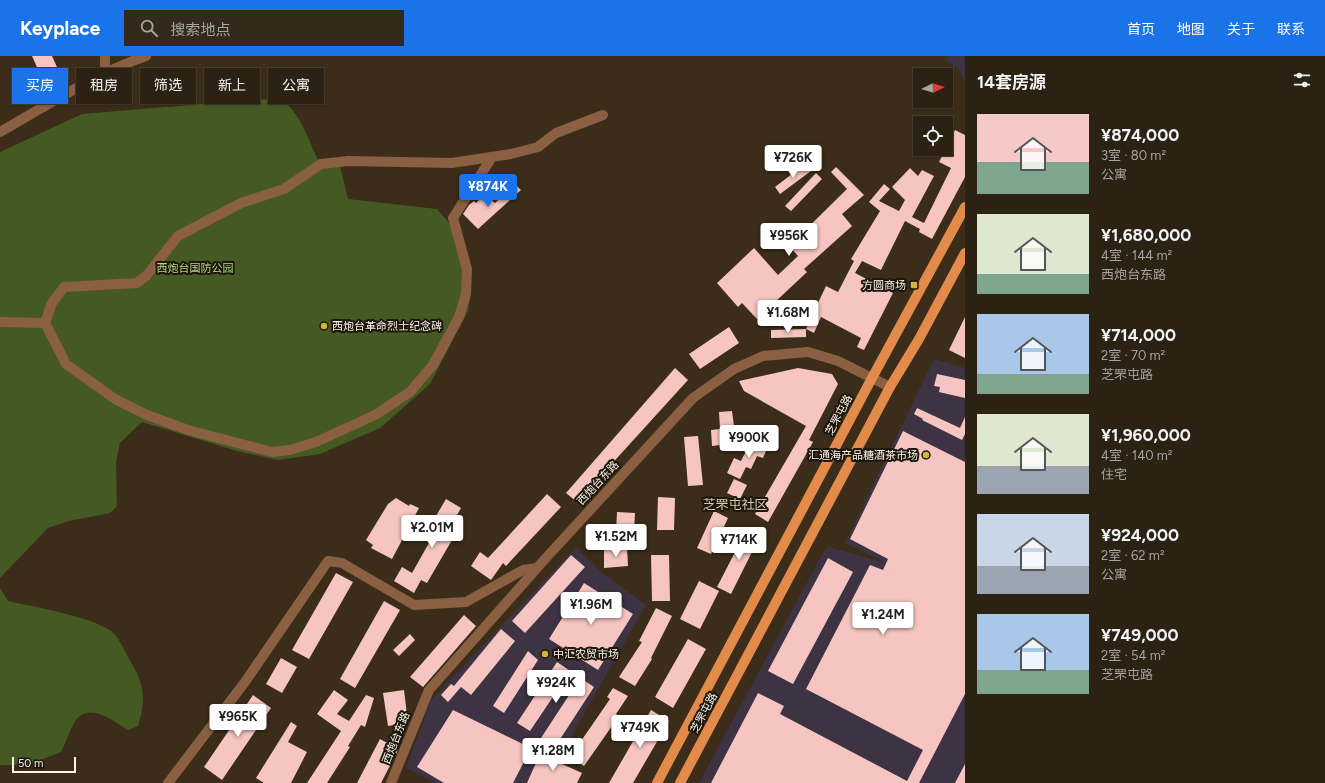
<!DOCTYPE html>
<html lang="zh">
<head>
<meta charset="utf-8">
<style>
  :root { --surface:#2c2213; --page:#342a1c; --text:#f1f3f6; --muted:#a6a4a0; --line:#483f33; --accent:#1a73e8 }
  body { margin:0; font-family:Figtree,"Noto Sans SC",sans-serif; background:var(--page); color:var(--text); height:100vh; display:flex; flex-direction:column; font-size:15px; white-space:nowrap }
  * { box-sizing:border-box; margin:0 }
  p { font-size:13px; color:var(--muted) }
  .icon { flex:none; width:22px; height:22px; fill:none; stroke:currentColor; stroke-width:2; stroke-linecap:round; stroke-linejoin:round }
  .map { position:relative; flex:1; overflow:hidden }
  .sheet { display:flex; flex-direction:column; background:var(--surface); width:360px }
  .sheet>* { flex:none }
  .guide { position:absolute; left:12px; top:12px; width:380px; height:36px; display:flex; gap:8px }
  .needle { width:26px; rotate:85deg }
  .tools { position:absolute; left:913px; top:12px; display:grid; gap:8px }
  .tools a { display:grid; place-items:center; width:40px; height:40px; border-radius:0px; background:var(--surface); box-shadow:0 1px 3px #0004,0 0 0 1px var(--line); font-size:20px }
  .scale { position:absolute; left:12px; bottom:10px; width:64px; box-sizing:border-box; padding-left:4px; border:2px solid #fcf3e7; border-top:0; font-size:11px; line-height:14px; white-space:nowrap; color:#fcf3e7; -webkit-text-stroke:3px #1d170e; paint-order:stroke }
  .price { position:absolute; translate:-50% -34px; padding:0 9px; border-radius:4px; background:#fff; color:#222; font-size:13px; line-height:26px; filter:drop-shadow(0 1px 2px #0008) }
  .price::after { content:''; position:absolute; left:50%; top:24px; width:12px; height:9px; margin-left:-6px; background:inherit; clip-path:polygon(0 0,100% 0,50% 100%) }
  .price.selected { background:var(--accent); color:#fff }
  ul { padding:0; list-style:none }
  li { display:flex; align-items:center; gap:12px; height:100px; padding:0 12px }
  li span { display:grid; place-items:center; flex:none; width:112px; height:80px; border-radius:0px; color:#555 }
  li>.icon { margin-inline-start:auto }
  span .icon { width:48px; height:48px; fill:#fffc; stroke-width:1 }
  li b { font-size:17px }
  h2 { display:flex; justify-content:space-between; align-items:center; height:48px; padding:0 12px; font-size:17px }
  .pill { padding:0 14px; border-radius:0px; background:var(--surface); box-shadow:0 1px 3px #0004,0 0 0 1px var(--line); font-size:14px; line-height:36px }
  .pill.selected { background:var(--accent); color:#fff }
  header { display:flex; align-items:center; gap:24px; box-sizing:border-box; height:56px; padding:0 20px; background:var(--accent); color:#fff }
  header strong { font-size:19px }
  nav { display:flex; gap:22px; margin-inline-start:auto; font-size:14px }
  .search { width:280px; height:36px; background:var(--page); display:flex; align-items:center; gap:10px; box-sizing:border-box; padding:0 14px; border-radius:0px; color:var(--muted); font-size:15px }
  main { display:flex; flex:1; min-height:0 }
  .map>svg:first-child { display:block }
</style>
</head>
<body>
<header>
<strong>Keyplace</strong>
<div class="search"><svg class="icon" aria-label="search" viewBox="0 0 24 24"><circle cx="10" cy="10" r="6"/><path d="M15 15l6 6"/></svg>搜索地点</div>
<nav><a>首页</a><a>地图</a><a>关于</a><a>联系</a></nav>
</header>
<main>
<div class="map">
<svg width="965" height="727" viewBox="0 0 965 727">
  <rect width="100%" height="100%" fill="#3b2d19"/>
  <path fill="#3d3343" d="M948 0H965V26L960 14 947 5Z
    M934 303 965 312V727H699L824 495 829 491 885 507 845 487Z
    M576 491 601 516 646 549 564 693 548 727H435L406 712 431 644Z"/>
  <path fill="#455922" d="M280 43C300 55 308 83 318 104L339 106 348 143 437 153 460 179 471 234 468 255 430 328 380 372 320 398 278 404 237 395 142 366 120 387 116 406 117 450 110 457 69 465 48 472 0 522V96L82 58 249 44Z
    M0 532 8 545C34 551 90 560 111 575 118 579 126 598 131 606 145 630 146 643 138 670L128 674C113 665 88 644 74 667 69 676 66 686 61 696L27 709H0Z"/>
  <path fill="#f7c5c1" d="M32 0H52L61 20 44 27Z
    M955 74 965 79V121L932 183 919 176 920 173 905 165 881 214 862 205 855 217 893 237 864 294 857 291 861 282 821 261 814 277 806 273 812 261 804 258 810 245 817 249 826 230 838 236 854 205 851 203 880 155 869 146 884 128 890 133 879 145 899 155 905 144 892 131 910 112 918 120 922 114 934 120 912 161 924 167 951 112 939 106Z
    M805 108 811 115 780 138 775 131Z
    M836 111 864 139 842 158 852 170 804 213 807 216 757 263 742 247 738 251 717 227 754 192 778 219 798 200 789 190 847 133 831 116Z
    M816 117 822 123 791 155 785 150Z
    M515 128 521 134 478 173 463 158 469 149 474 145 476 147 481 142 484 145 488 141 495 147Z
    M965 261V302L949 294Z
    M729 271 739 287 700 313 689 298Z
    M806 273V281L771 282V274Z
    M675 312 688 324 577 446 566 437Z
    M798 312 832 318 838 328 809 384 813 386 768 466 755 458 806 370 744 335 739 325Z
    M937 318 965 324V342L939 336 940 331 934 330Z
    M917 352 960 372 965 361V378L962 384 922 364 923 363 914 358Z
    M732 355 734 370 727 371 729 388 712 390 711 374 720 373 719 356Z
    M903 375 965 406V638L919 727H711L758 637 784 650 780 658 907 725 923 694 806 633 870 509 883 514 888 503 850 483Z
    M698 380 703 429 688 430 684 381Z
    M759 381 770 386 763 402 757 400 751 413 746 411 740 423 727 417 734 402 741 405 747 393 752 395Z
    M734 423 747 429 740 443 727 437Z
    M547 438 561 451 506 510 503 507 491 524 471 510 480 496 488 502Z
    M658 441 675 442 674 474H657Z
    M396 442 409 450 410 448 419 452 392 503 371 492 373 489 366 484 388 448Z
    M446 443 461 452 452 468 459 472 427 527 421 524 414 537 394 525 402 511 412 517 442 464 436 460Z
    M714 455 728 462 711 498 697 492Z
    M617 456 635 457 634 476 616 475Z
    M748 471 761 478 731 538 717 531Z
    M627 491 628 510 604 512V493Z
    M571 499 585 511 525 577 512 565Z
    M651 499H669L670 545H652Z
    M828 502 853 516 793 628 768 615Z
    M336 517 353 526 309 603 292 594Z
    M699 525 719 535 700 573 680 563Z
    M584 527 633 558 598 614 549 583Z
    M384 545 400 554 355 632 340 623Z
    M656 552 672 560 651 602 652 603 635 630 619 621 642 586 639 585Z
    M464 559 476 570 423 631 410 621Z
    M501 573 515 585 471 639 461 631 448 646 441 639 451 628 454 630Z
    M410 578 415 584 399 600 393 594Z
    M688 583 706 593 673 652 655 641Z
    M528 595 538 604 504 657 493 650Z
    M281 602 297 611 282 637 266 628Z
    M557 606 594 631 555 691 541 682 577 627 567 620 530 675 517 667Z
    M613 632 628 640 616 658 619 660 584 710 570 701 610 643 607 641Z
    M334 634 348 644 337 658 349 665 366 639 374 642 365 671 361 669 348 690 350 691 327 727H307L341 675 317 658Z
    M404 634 408 667 388 670 383 637Z
    M253 639 271 652 222 724 204 711Z
    M453 654 531 692 513 727H444L417 711Z
    M651 654 669 665 633 727H609Z
    M291 666 297 670 288 686 307 696 291 727H264L256 722Z
    M380 683 398 693 397 696 381 727H357Z
    M540 698 582 717 577 727H527Z
    M965 708V727H955Z"/>
  <g fill="none" stroke-linecap="round" stroke-linejoin="round">
    <path stroke="#8a5f42" stroke-width="10" d="M105 18V0
      M0 76C46 50 97 17 146 0
      M0 266 45 267 52 247 64 231 137 227 147 219 178 180 241 147 284 133 321 108 348 105 452 107 511 98 538 91 556 77 603 59
      M45 267 66 308 115 343 147 359 188 374 272 396 290 394 316 386 375 359 410 336 433 309 459 261 466 238 467 213 453 162 492 101
      M168 727 245 626 328 505 342 507 414 549 466 546 523 514 537 512
      M391 727 429 634 545 503 693 342 734 313 763 300 808 296 838 305 890 331"/>
    <path stroke="#e28b4b" stroke-width="10" d="M657 727 872 322 965 151
      M680 727 890 331 919 283 965 197"/>
  </g>
  <g fill="#d3b635" stroke="#1d170e" stroke-width="1.5">
    <rect x="910" y="225" width="8" height="8" rx="2"/>
    <circle cx="324" cy="270" r="4"/>
    <circle cx="926" cy="399" r="4"/>
    <circle cx="545" cy="598" r="4"/>
  </g>
  <g text-anchor="middle" dominant-baseline="central" stroke-width="4" stroke-linejoin="round" paint-order="stroke">
    <g font-size="11" fill="#b4d87b" stroke="#1d170e">
      <text x="195" y="212">西炮台国防公园</text>
    </g>
    <g font-size="11" fill="#fcf3e7" stroke="#1d170e" text-anchor="end">
      <text x="906" y="229">方圆商场</text>
      <text x="332" y="270" text-anchor="start">西炮台革命烈士纪念碑</text>
      <text x="918" y="399">汇通海产品糖酒茶市场</text>
      <text x="553" y="598" text-anchor="start">中汇农贸市场</text>
    </g>
    <g font-size="11" fill="#fcf3e7" stroke="#1d170e">
      <text transform="translate(839 359) rotate(-62)">芝罘屯路</text>
      <text transform="translate(598 427) rotate(-47)">西炮台东路</text>
      <text transform="translate(704 657) rotate(-62)">芝罘屯路</text>
      <text transform="translate(396 682) rotate(-68)">西炮台东路</text>
    </g>
    <g font-size="13" fill="#d9c8af" stroke="#1d170e">
      <text x="735" y="448">芝罘屯社区</text>
    </g>
  </g>
</svg>
<div class="tools">
<a><svg class="needle" viewBox="-14 -14 28 28"><path d="M0-13l5 13h-10z" fill="#e53935"/><path d="M0 13l5-13h-10z" fill="#a6a4a0"/></svg></a>
<a><svg class="icon" aria-label="locate" viewBox="0 0 24 24"><circle cx="12" cy="12" r="6"/><path d="M12 2v4M12 18v4M2 12h4M18 12h4"/></svg></a>
</div>
<div class="scale">50 m</div>
<b class="price" style="left:793px;top:123px">¥726K</b>
<b class="price selected" style="left:488px;top:152px">¥874K</b>
<b class="price" style="left:789px;top:201px">¥956K</b>
<b class="price" style="left:788px;top:278px">¥1.68M</b>
<b class="price" style="left:749px;top:403px">¥900K</b>
<b class="price" style="left:432px;top:493px">¥2.01M</b>
<b class="price" style="left:616px;top:502px">¥1.52M</b>
<b class="price" style="left:739px;top:505px">¥714K</b>
<b class="price" style="left:591px;top:570px">¥1.96M</b>
<b class="price" style="left:883px;top:580px">¥1.24M</b>
<b class="price" style="left:556px;top:648px">¥924K</b>
<b class="price" style="left:238px;top:682px">¥965K</b>
<b class="price" style="left:640px;top:693px">¥749K</b>
<b class="price" style="left:553px;top:716px">¥1.28M</b>
<div class="guide">
<a class="pill selected">买房</a>
<a class="pill">租房</a>
<a class="pill">筛选</a>
<a class="pill">新上</a>
<a class="pill">公寓</a>
</div>
</div>
<section class="sheet">
<h2>14套房源<svg class="icon" aria-label="filters" viewBox="0 0 24 24"><path d="M4 7h16M4 17h16"/><circle cx="9" cy="7" r="2"/><circle cx="15" cy="17" r="2"/></svg></h2>
<ul>
<li><span style="background:linear-gradient(#f6c9c9 60%,#7fa58c 0)"><svg class="icon" aria-label="home" viewBox="0 0 24 24"><path d="M3 11l9-7 9 7M6 9v11h12V9"/></svg></span><div><b>¥874,000</b><p>3室 · 80 m²</p><p>公寓</p></div></li>
<li><span style="background:linear-gradient(#dfe7d0 75%,#7fa58c 0)"><svg class="icon" aria-label="home" viewBox="0 0 24 24"><path d="M3 11l9-7 9 7M6 9v11h12V9"/></svg></span><div><b>¥1,680,000</b><p>4室 · 144 m²</p><p>西炮台东路</p></div></li>
<li><span style="background:linear-gradient(#a9c7e8 75%,#7fa58c 0)"><svg class="icon" aria-label="home" viewBox="0 0 24 24"><path d="M3 11l9-7 9 7M6 9v11h12V9"/></svg></span><div><b>¥714,000</b><p>2室 · 70 m²</p><p>芝罘屯路</p></div></li>
<li><span style="background:linear-gradient(#dfe7d0 65%,#9aa5b1 0)"><svg class="icon" aria-label="home" viewBox="0 0 24 24"><path d="M3 11l9-7 9 7M6 9v11h12V9"/></svg></span><div><b>¥1,960,000</b><p>4室 · 140 m²</p><p>住宅</p></div></li>
<li><span style="background:linear-gradient(#c9d6e8 65%,#9aa5b1 0)"><svg class="icon" aria-label="home" viewBox="0 0 24 24"><path d="M3 11l9-7 9 7M6 9v11h12V9"/></svg></span><div><b>¥924,000</b><p>2室 · 62 m²</p><p>公寓</p></div></li>
<li><span style="background:linear-gradient(#a9c7e8 70%,#7fa58c 0)"><svg class="icon" aria-label="home" viewBox="0 0 24 24"><path d="M3 11l9-7 9 7M6 9v11h12V9"/></svg></span><div><b>¥749,000</b><p>2室 · 54 m²</p><p>芝罘屯路</p></div></li>
</ul>
</section>
</main>
</body>
</html>
